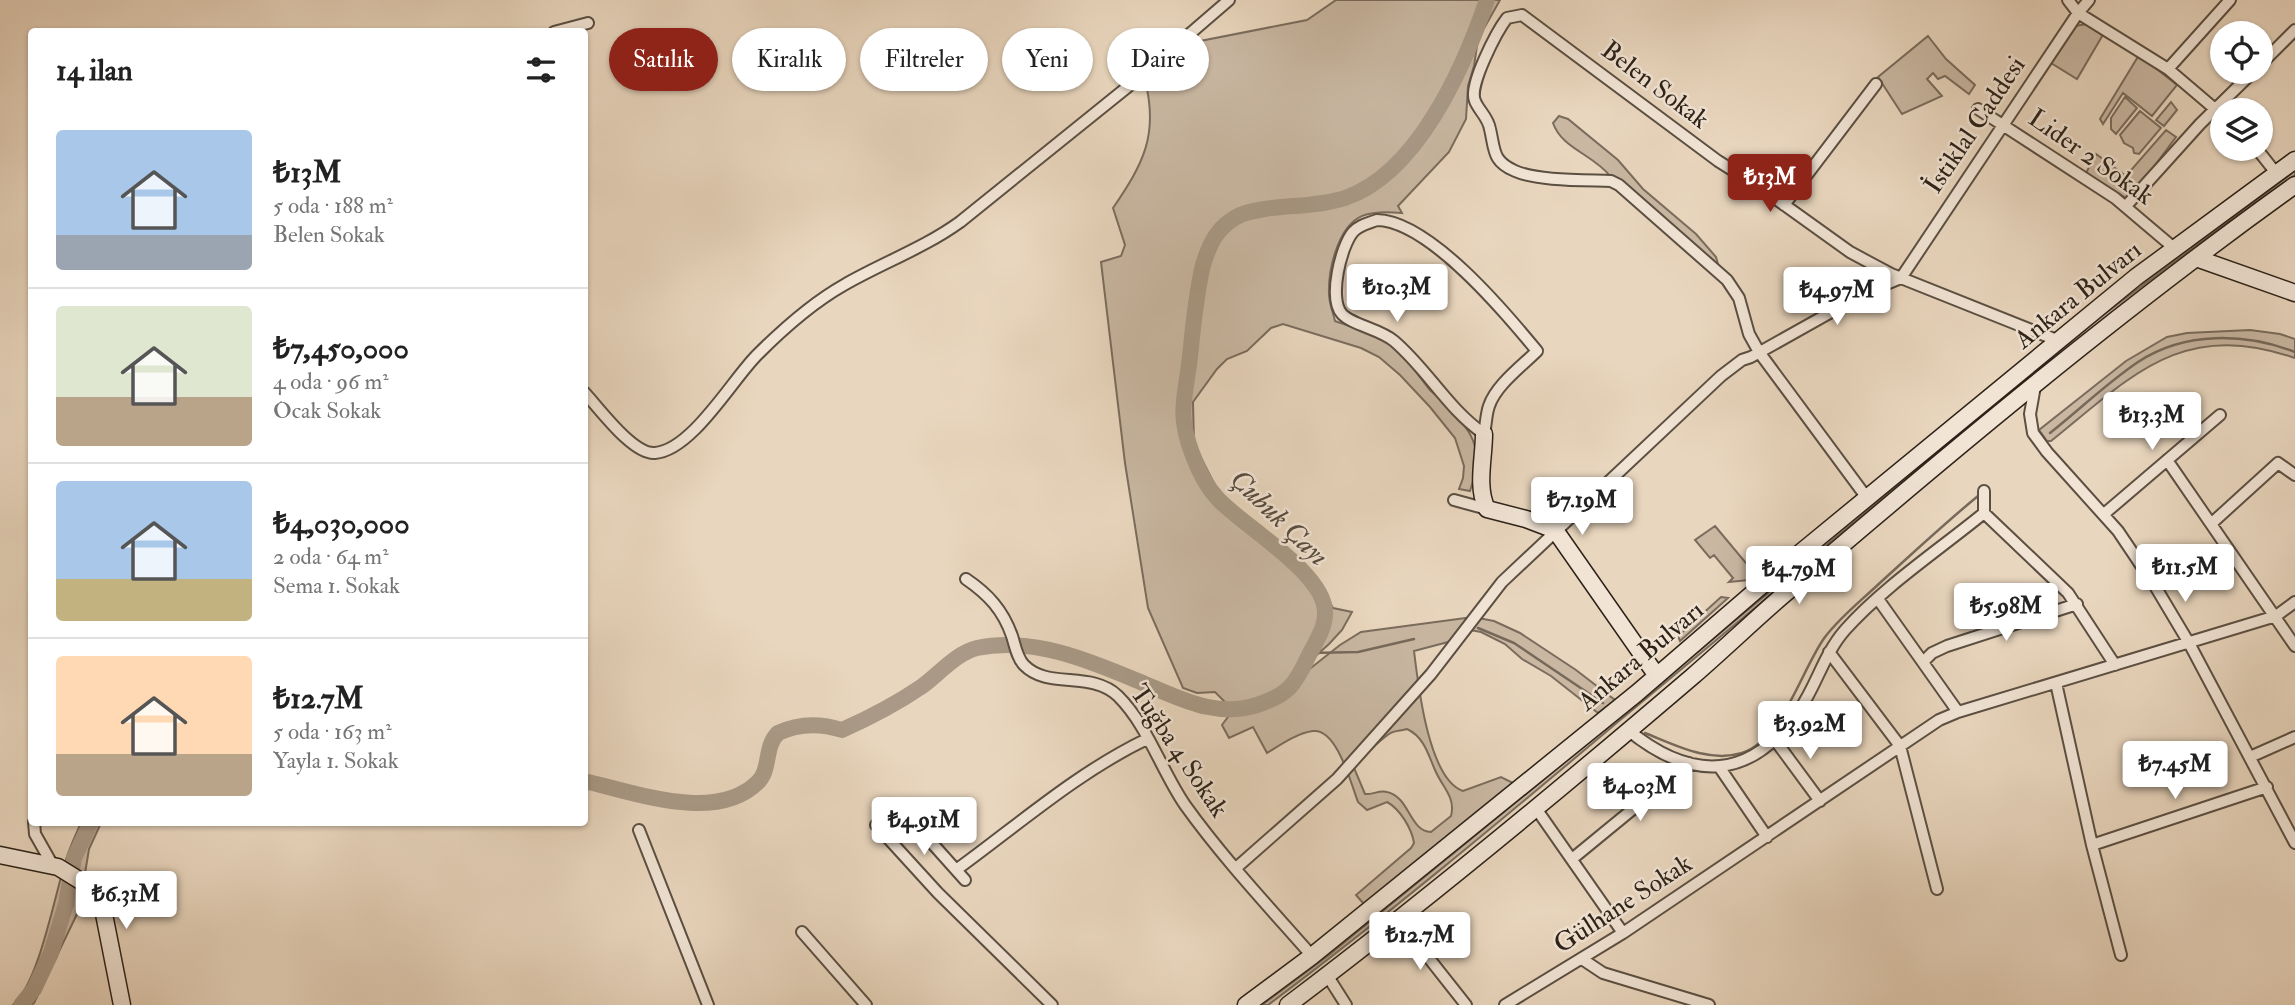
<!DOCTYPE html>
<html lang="tr">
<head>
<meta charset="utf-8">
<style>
  :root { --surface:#fff; --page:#f6f6f6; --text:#222; --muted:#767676; --line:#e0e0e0; --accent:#8f2418 }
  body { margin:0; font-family:"IM FELL Double Pica",serif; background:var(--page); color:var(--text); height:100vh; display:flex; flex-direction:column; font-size:26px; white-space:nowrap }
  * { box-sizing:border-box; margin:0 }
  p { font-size:23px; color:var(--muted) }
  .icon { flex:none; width:38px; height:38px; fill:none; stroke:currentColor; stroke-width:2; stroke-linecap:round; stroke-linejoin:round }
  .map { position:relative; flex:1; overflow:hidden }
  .side { position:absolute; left:28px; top:28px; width:560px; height:798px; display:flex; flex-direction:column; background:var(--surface); border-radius:7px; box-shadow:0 2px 5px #0004 }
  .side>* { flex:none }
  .hud { position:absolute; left:609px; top:28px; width:665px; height:63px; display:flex; gap:14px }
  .controls { position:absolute; left:2210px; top:21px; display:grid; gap:14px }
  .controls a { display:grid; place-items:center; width:63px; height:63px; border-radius:50%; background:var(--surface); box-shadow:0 2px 5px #0004; font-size:35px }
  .price { position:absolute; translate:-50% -60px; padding:0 16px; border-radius:7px; background:#fff; color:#222; font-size:23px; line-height:46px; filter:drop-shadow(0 2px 4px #0008) }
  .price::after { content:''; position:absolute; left:50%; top:42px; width:21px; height:16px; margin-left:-10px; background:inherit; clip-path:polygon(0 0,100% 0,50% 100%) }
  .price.on { background:var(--accent); color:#fff }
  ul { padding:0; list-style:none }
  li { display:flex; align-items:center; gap:21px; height:175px; padding:0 28px }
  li+li { border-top:2px solid var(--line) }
  li span { display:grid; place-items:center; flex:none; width:196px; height:140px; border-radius:7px; color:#555 }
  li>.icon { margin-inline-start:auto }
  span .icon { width:84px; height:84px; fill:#fffc; stroke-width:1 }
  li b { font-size:30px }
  h2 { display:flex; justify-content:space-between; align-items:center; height:84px; padding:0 28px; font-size:30px }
  .tag { padding:0 24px; border-radius:32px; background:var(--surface); box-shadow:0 2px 5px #0004; font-size:24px; line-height:63px }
  .tag.on { background:var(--accent); color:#fff }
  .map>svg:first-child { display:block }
</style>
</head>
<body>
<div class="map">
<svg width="2295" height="1005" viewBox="0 0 2295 1005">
  <rect width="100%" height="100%" fill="#e9d6be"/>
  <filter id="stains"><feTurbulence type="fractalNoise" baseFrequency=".00286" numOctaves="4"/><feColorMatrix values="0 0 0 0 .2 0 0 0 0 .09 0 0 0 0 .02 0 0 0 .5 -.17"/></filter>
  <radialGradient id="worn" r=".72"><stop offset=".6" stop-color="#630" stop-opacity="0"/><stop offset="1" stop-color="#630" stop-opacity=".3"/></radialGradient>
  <path fill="#c9b7a2" stroke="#7a6c5d" stroke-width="2" fill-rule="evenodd" d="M1336 0H1500L1478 39 1474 66 1468 86 1466 119 1449 152 1398 206 1402 213C1388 212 1370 211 1358 218 1337 231 1328 271 1329 294 1329 303 1333 312 1335 321 1350 327 1368 329 1382 338 1402 351 1415 371 1429 389 1432 393 1438 396 1442 400 1471 431 1486 446 1470 491L1459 489 1463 478 1464 466 1455 438 1430 407 1400 375 1379 357 1361 348 1283 324 1271 328 1247 351 1227 359 1217 369 1193 402 1194 444 1220 495 1307 570 1321 587 1333 608 1352 612 1342 630 1329 644 1289 680 1307 671 1340 645 1361 632 1473 617 1494 621 1520 633 1576 670 1615 700 1598 713 1551 676 1522 659 1505 644 1481 632 1470 630 1448 642 1414 651C1418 683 1428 779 1463 791L1501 777 1513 783 1364 904 1356 895 1411 848 1414 843C1412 829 1400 809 1387 802L1367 810 1358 802C1351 784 1337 728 1313 731 1297 733 1280 745 1267 753L1253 727 1229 738 1222 725 1233 710 1215 692 1197 693 1183 688 1148 608 1125 463 1101 262 1121 256 1125 245 1113 208C1143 164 1159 135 1145 80L1185 44 1307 20ZM1407 729C1424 737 1428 754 1435 770 1442 787 1456 797 1451 816L1431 832C1409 831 1410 797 1387 792 1379 790 1372 795 1365 794L1354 768C1362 757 1378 742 1389 734 1394 730 1401 731 1407 729Z
    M2087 24 2104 33 2077 79 2051 63 2075 26Z
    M1928 36 1946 59 1975 85 1969 94 1945 76 1938 79 1933 73 1927 79 1942 96 1902 114 1878 77Z
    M2139 55 2177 85 2152 116 2123 93 2103 124 2100 119Z
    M2125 97 2137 108 2116 134 2111 129V118Z
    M2171 102 2177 110 2164 126 2156 120Z
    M2140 111 2161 128 2139 154 2134 153 2133 148 2124 143 2120 135Z
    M1559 116 1568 119 1618 160 1643 189 1696 234 1716 257 1718 264 1710 268 1611 177C1593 154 1562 149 1553 123Z
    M2166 130 2176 137 2129 200 2086 173 2096 154 2126 176Z
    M2295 171V175C2190 249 2091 330 1992 412 1867 514 1743 618 1619 721 1504 818 1388 915 1268 1005H1262L1329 955 1542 781 2103 315Z
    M2250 330 2280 334 2295 339V358C2182 319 2133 375 2051 441H2047L2039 430 2126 361 2167 337 2187 333Z
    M1715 526 1756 575 1749 580 1729 582 1733 578 1714 555 1710 558 1695 540Z
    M1721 597 1728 598 1680 641 1678 636Z
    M81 823H101L89 849 79 910 34 1003 31 1005H13C39 982 54 898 65 863 69 849 75 836 81 823Z"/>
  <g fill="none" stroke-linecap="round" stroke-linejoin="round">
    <path stroke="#77695a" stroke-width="2.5" d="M2050 433C2079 410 2107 383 2138 362 2185 331 2245 333 2295 352
      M1478 628 1514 643 1603 703
      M1310 653 1358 652 1414 639
      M1645 733C1675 745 1709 763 1742 753 1783 740 1802 668 1825 637 1841 616 1863 599 1882 581 1914 552 1945 523 1978 496"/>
    <path stroke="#a99986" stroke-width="16" d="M584 781C634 792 716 824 758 782 771 769 764 747 778 733 799 723 820 723 842 730 869 718 896 704 921 687 938 675 956 653 977 648 1034 636 1093 662 1145 684 1182 699 1216 718 1257 705 1288 695 1295 685 1308 657 1315 643 1326 627 1325 612 1325 573 1243 526 1218 499 1206 486 1198 470 1192 453 1178 416 1184 401 1189 365 1193 331 1195 298 1203 265 1210 242 1218 226 1240 215 1273 203 1311 209 1345 198 1418 173 1464 67 1487 0
      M21 1005 34 989 51 953 66 904 74 858 91 822"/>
    <g stroke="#5b4f42" stroke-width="14">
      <path id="street" d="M2068 0 2078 13 2168 69 2222 115
        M554 32 588 23
        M2261 64 2295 30
        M2168 69 2230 0
        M1978 109 2115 198 2174 248
        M2257 149 2276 173
        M1784 205 1876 84
        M2126 206 2200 124 2253 72
        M1377 220C1429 221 1505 312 1537 351 1522 366 1496 385 1489 406 1486 414 1486 425 1484 434 1447 408 1428 370 1394 341 1380 329 1352 325 1342 314 1328 299 1341 246 1353 232 1359 225 1369 223 1377 220Z
        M2035 386 2030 414 2033 433 2047 452 2118 531 2155 586 2189 643 2295 843
        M584 392C599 408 633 455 655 453 692 450 732 380 757 355 782 330 812 303 844 285 882 263 924 248 960 222L1135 81 1229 0
        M2167 460 2295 646
        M1984 491V513L2068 593 2115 665
        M1867 498 1759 352 1749 334 1739 298 1727 280 1619 185 1611 181C1586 180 1537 181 1515 171 1492 161 1495 150 1490 129 1488 117 1479 111 1475 101 1468 86 1497 31 1507 18L1522 15 1718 161 1758 186 1850 252 1891 274 2059 341
        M1454 500 1487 509
        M2104 514 2220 415
        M2212 523 2278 463 2295 475
        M966 579C988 594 1003 610 1012 636 1015 645 1017 658 1024 665 1048 690 1091 670 1118 696 1148 726 1161 770 1185 805 1223 858 1269 907 1312 956
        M1878 599 1958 712
        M1829 652 1900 746 1937 889
        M1923 662 1932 653 1947 646 2077 604
        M2056 683 2092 845 2121 955
        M1628 730C1693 783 1752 780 1800 709 1817 684 1824 654 1845 630 1882 588 1940 549 1984 513
        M1775 740 1820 801
        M2250 757 2295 737
        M1720 768 1767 837
        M1535 807 1623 933
        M906 814 965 880
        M34 822 35 834 52 864
        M876 825 938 893 1052 1005
        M639 830 708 1005
        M2092 845 2267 787
        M1572 859 1689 763
        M1236 868 1337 779 1431 674 1502 582 1721 376 1742 360 1751 357 1867 292 1901 278 2078 13 2089 0
        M956 870C1018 825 1078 772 1147 739
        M1398 919 1466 1005
        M802 932 866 1005
        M1582 959 1603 973 1709 1005
        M1327 975 1346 1005
        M1505 1005 1623 933 1939 720 1958 712 2276 616 2295 602"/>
    </g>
    <g stroke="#2c2218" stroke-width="19">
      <path id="secondary" d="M2196 258 2295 293
        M1484 434C1484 458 1476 487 1487 509L1526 519 1555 530 1657 676
        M0 855 58 867 92 888 104 914 122 1005
        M1246 1005 1312 956 1637 693 1789 562 2136 277 2295 160
        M1288 1005C1426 901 1562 788 1693 676 1723 650 1751 623 1781 597 1947 455 2116 313 2295 185"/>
    </g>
    <use href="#street" stroke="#f1e4d5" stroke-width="10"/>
    <use href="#secondary" stroke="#f1e4d5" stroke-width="16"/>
  </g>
  <g text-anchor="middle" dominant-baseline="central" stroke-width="5" stroke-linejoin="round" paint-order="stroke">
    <g font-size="26" fill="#2c2218" stroke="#f1e4d5">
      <text transform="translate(1655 85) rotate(37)">Belen Sokak</text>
      <text transform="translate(1975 125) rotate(-56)">İstiklal Caddesi</text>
      <text transform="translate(2091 157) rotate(35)">Lider 2 Sokak</text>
      <text transform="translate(2078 295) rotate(-39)">Ankara Bulvarı</text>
      <text transform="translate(1641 656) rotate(-40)">Ankara Bulvarı</text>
      <text transform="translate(1179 751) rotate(56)">Tuğba 4 Sokak</text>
      <text transform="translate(1623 904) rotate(-33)">Gülhane Sokak</text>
    </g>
    <g font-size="28" font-style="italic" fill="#584c3e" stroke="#f1e4d5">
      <text transform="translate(1279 518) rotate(44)">Çubuk Çayı</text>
    </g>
  </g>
  <rect width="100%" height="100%" filter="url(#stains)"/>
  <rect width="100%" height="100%" fill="url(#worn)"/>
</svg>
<div class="controls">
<a><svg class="icon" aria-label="locate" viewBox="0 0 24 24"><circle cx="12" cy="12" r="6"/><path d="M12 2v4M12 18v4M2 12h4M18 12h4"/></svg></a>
<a><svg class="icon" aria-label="layers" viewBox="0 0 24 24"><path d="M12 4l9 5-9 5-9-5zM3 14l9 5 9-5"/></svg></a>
</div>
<b class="price on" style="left:1770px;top:214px">₺13M</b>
<b class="price" style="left:1397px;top:324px">₺10.3M</b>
<b class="price" style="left:1837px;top:327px">₺4.97M</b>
<b class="price" style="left:2152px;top:452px">₺13.3M</b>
<b class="price" style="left:1582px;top:537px">₺7.19M</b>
<b class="price" style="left:2185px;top:604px">₺11.5M</b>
<b class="price" style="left:1799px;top:606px">₺4.79M</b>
<b class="price" style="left:2006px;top:643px">₺5.98M</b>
<b class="price" style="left:1810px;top:761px">₺3.92M</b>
<b class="price" style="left:2175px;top:801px">₺7.45M</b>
<b class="price" style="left:1640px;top:823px">₺4.03M</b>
<b class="price" style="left:924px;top:857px">₺4.91M</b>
<b class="price" style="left:126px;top:931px">₺6.31M</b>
<b class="price" style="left:1420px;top:972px">₺12.7M</b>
<div class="hud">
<a class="tag on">Satılık</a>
<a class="tag">Kiralık</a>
<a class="tag">Filtreler</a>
<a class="tag">Yeni</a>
<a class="tag">Daire</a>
</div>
<section class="side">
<h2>14 ilan<svg class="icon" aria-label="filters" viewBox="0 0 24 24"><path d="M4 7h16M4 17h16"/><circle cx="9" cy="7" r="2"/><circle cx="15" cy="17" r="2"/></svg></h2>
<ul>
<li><span style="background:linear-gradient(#a9c7e8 75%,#9aa5b1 0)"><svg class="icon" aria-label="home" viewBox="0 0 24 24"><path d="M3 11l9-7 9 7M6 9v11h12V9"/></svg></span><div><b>₺13M</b><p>5 oda · 188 m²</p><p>Belen Sokak</p></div></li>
<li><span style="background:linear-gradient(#dfe7d0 65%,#b9a48a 0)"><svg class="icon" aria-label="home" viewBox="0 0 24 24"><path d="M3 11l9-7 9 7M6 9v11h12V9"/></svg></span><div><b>₺7,450,000</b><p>4 oda · 96 m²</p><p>Ocak Sokak</p></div></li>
<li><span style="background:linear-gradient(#a9c7e8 70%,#c2b280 0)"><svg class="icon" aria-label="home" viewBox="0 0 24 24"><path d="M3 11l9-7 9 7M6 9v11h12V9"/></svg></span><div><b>₺4,030,000</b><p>2 oda · 64 m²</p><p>Sema 1. Sokak</p></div></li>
<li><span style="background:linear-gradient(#ffd9b3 70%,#b9a48a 0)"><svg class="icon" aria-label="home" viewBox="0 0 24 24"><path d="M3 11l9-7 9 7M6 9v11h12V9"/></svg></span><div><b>₺12.7M</b><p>5 oda · 163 m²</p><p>Yayla 1. Sokak</p></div></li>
</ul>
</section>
</div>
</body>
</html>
